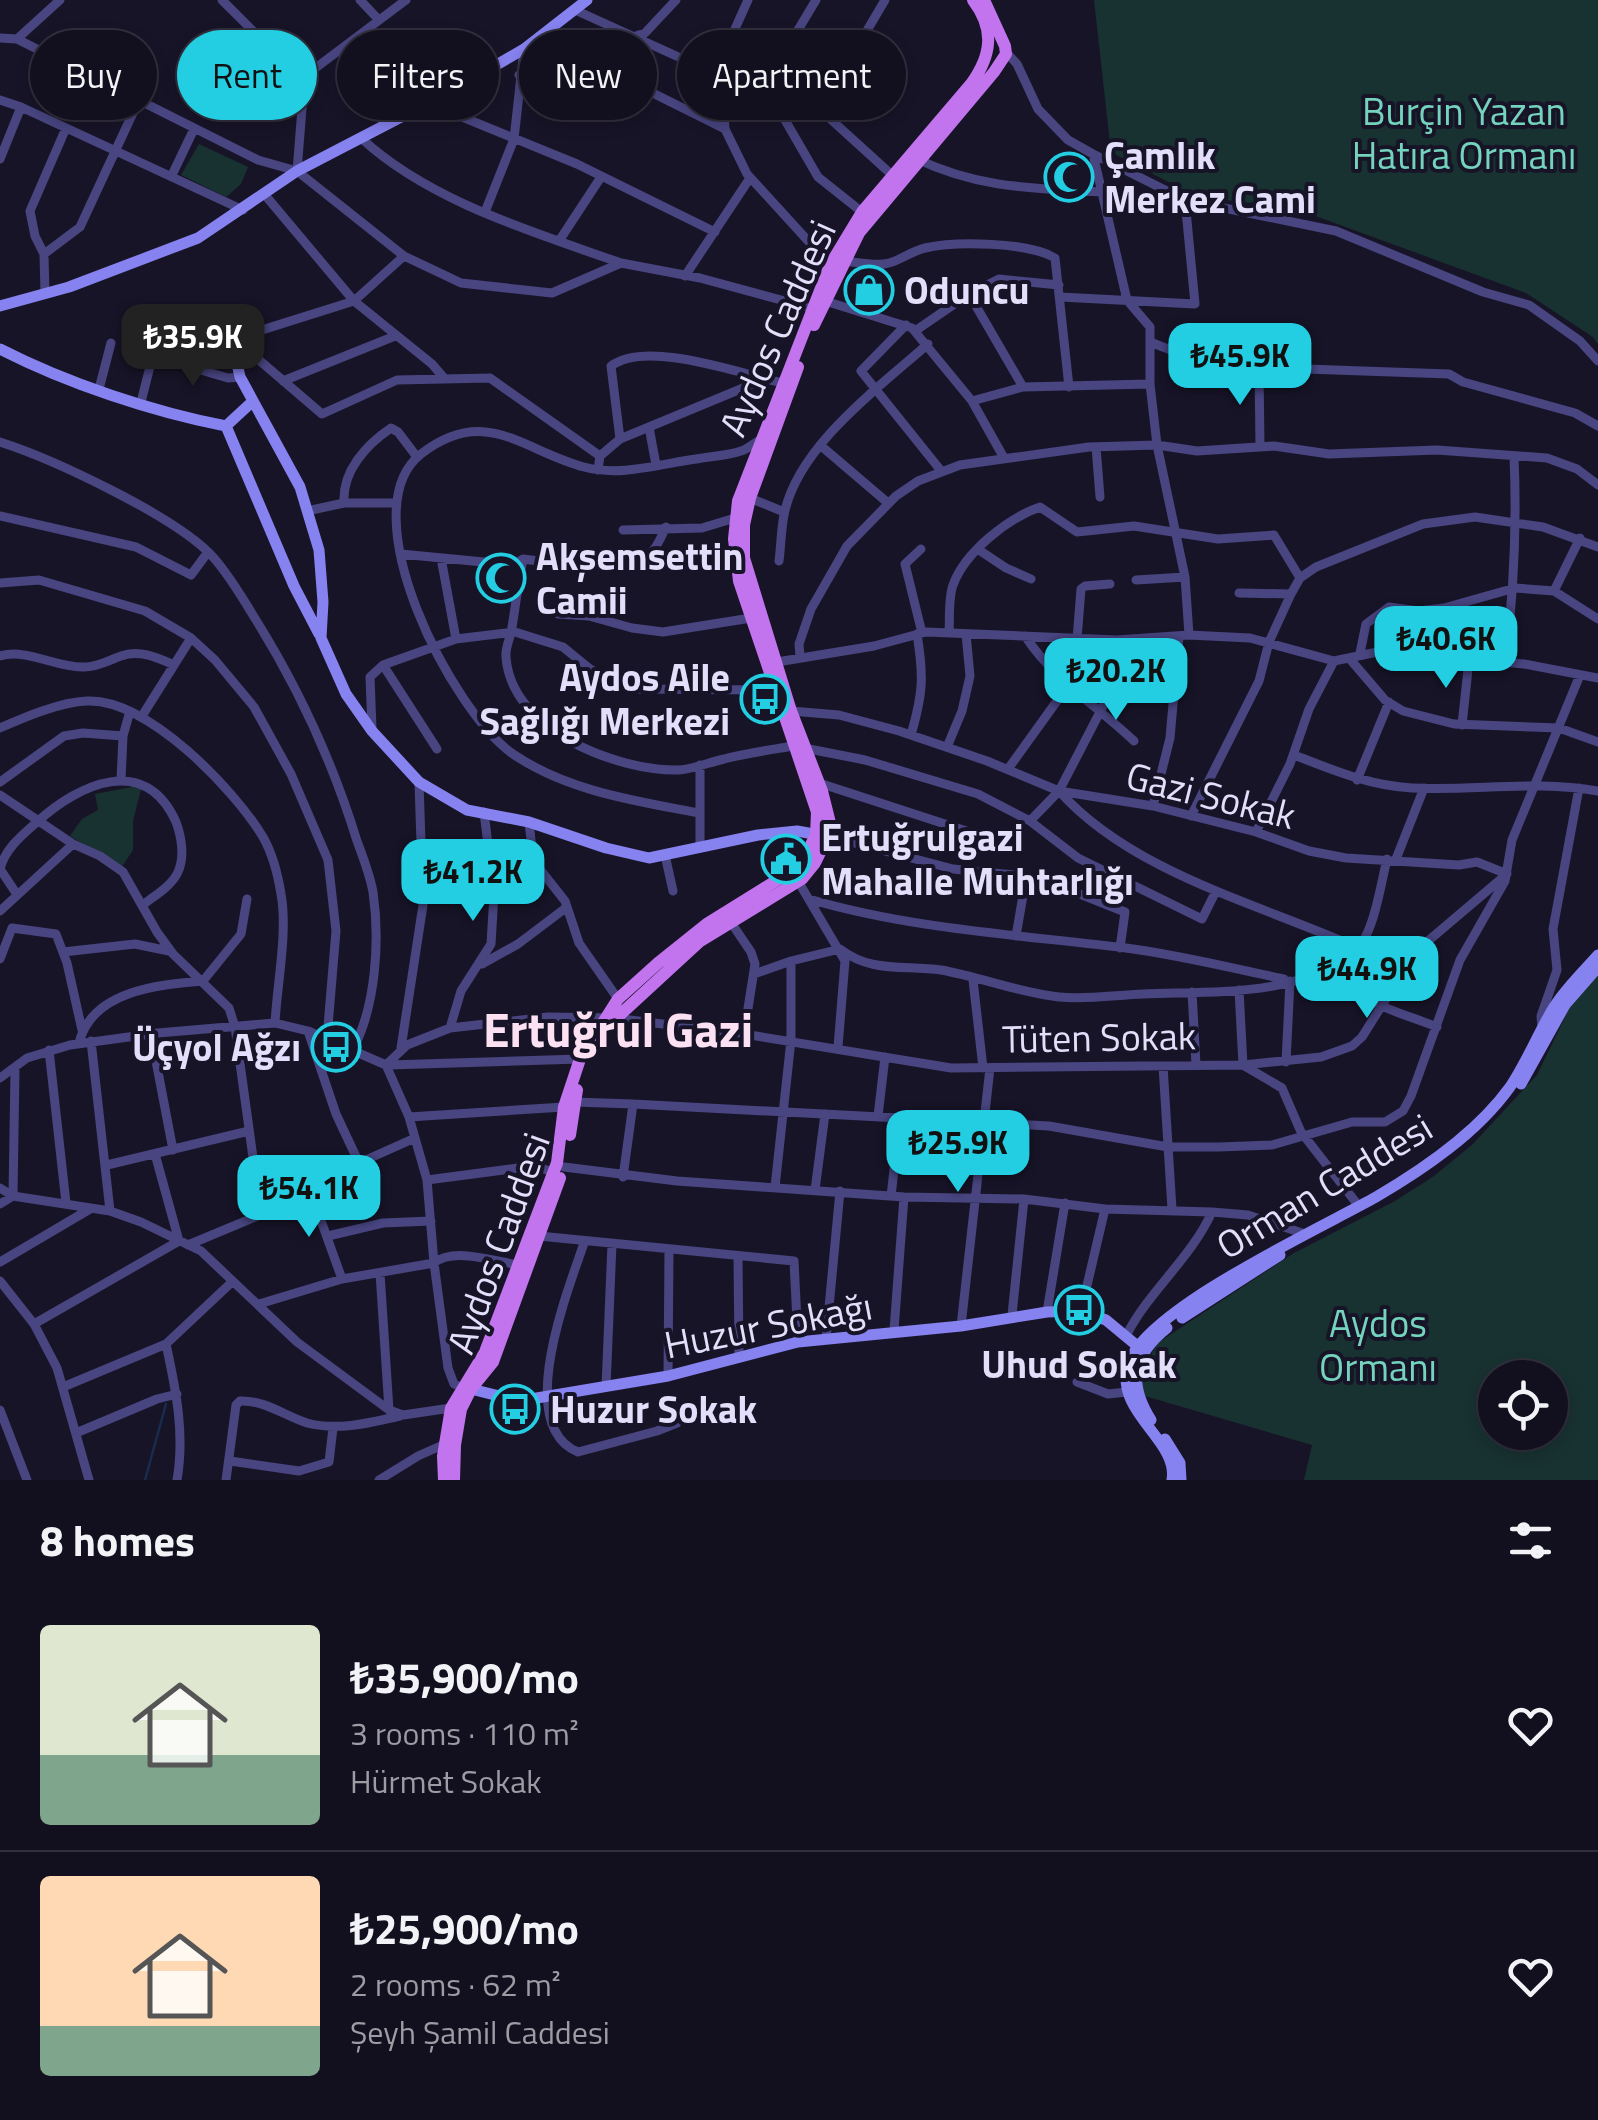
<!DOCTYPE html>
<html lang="en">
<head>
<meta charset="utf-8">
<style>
  :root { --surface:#120f1e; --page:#1f1d2b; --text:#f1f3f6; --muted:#9c9ca4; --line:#312f3c; --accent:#23cee3 }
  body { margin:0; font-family:"Titillium Web",sans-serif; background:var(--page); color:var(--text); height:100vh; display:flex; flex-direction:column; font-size:38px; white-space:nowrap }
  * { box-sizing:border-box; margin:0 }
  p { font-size:32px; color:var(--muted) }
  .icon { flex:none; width:55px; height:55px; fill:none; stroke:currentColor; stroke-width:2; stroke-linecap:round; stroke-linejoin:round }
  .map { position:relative; height:1480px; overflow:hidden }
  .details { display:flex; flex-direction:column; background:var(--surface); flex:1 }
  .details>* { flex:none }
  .banner { position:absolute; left:30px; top:30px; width:1000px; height:90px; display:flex; gap:20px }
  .controls { position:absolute; left:1478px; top:1360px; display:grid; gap:20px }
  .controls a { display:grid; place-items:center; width:90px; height:90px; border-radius:50%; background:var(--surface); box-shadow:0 5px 15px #0003,0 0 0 2px var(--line); font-size:50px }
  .price { position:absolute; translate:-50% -85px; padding:0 22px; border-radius:20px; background:var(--accent); color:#111; font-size:32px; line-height:65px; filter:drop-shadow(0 2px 5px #0008) }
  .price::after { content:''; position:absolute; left:50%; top:60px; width:30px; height:22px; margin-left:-15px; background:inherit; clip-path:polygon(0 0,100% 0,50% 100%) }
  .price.selected { background:#222; color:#fff }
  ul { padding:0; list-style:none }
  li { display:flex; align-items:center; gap:30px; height:250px; padding:0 40px }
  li+li { border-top:2px solid var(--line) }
  li span { display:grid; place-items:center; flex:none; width:280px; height:200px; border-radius:10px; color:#555 }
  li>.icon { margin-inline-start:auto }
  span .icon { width:120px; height:120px; fill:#fffc; stroke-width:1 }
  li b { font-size:42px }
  h2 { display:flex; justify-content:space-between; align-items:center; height:120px; padding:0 40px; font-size:42px }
  .chip { padding:0 35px; border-radius:45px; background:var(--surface); box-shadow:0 5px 15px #0003,0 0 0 2px var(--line); font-size:35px; line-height:90px }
  .chip.selected { background:var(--accent); color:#111 }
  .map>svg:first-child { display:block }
</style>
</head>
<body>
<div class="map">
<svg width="1598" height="1480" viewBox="0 0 1598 1480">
  <rect width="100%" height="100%" fill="#181428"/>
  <path fill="#183231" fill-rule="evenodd" d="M1094 0H1598V344L1593 337 1526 293 1291 207 1197 197 1111 152Z
    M701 70 715 80 720 113 716 120 683 100Z
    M199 144 248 167 241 184 226 197 181 175Z
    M132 787 141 789 133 821V850L121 868 70 836 82 819 98 810 95 794Z
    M1598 975V1480H1304L1312 1445 1145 1396 1140 1384 1144 1365 1159 1342 1294 1253 1395 1201 1434 1176 1473 1144 1537 1075 1570 1007ZM1495 1378H1550V1432H1495Z"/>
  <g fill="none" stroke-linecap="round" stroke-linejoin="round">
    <path stroke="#182c4d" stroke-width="2.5" d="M145 1480 166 1404"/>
    <path stroke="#484581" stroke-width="9" d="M222 0 301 79 303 96 297 171
      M360 0 379 20
      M575 10 727 79 771 75 786 82 804 95 892 175
      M540 37 725 129 747 174 830 265
      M633 37 645 33 676 0
      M0 38 17 39 258 160 297 171 404 256 461 283 552 293 621 263 700 278 818 310
      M17 39 60 0
      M1006 52 1017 64 1038 109 1068 140 1093 154 1185 200 1336 231 1483 292 1529 305 1580 341 1598 361
      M519 75 611 106 624 77
      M759 75 818 177 862 212
      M771 75 816 0
      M301 79 406 0
      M786 82 843 53 862 39 885 0
      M0 100 21 107 243 210
      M428 103 577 164 715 232
      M724 116 776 106
      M725 129 721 60 748 0
      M361 138C430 202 534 232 621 263
      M1093 154 1127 300 1150 327V384L1157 445 1185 577 1189 635
      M0 159 21 107
      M917 159C980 189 1034 188 1102 192
      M172 175 194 129
      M265 195 354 301 432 364 444 378
      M485 212 514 139 524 49
      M559 241 601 177
      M44 254 35 236 30 211 66 128
      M843 261C857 262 876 267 889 263 901 260 912 251 925 248 956 241 1028 242 1055 258L1069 387
      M685 276 750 178
      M45 294 44 254 80 227 138 102
      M969 294 1023 387
      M1060 297 1195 304 1185 200
      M825 301 912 328 972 401 1004 458
      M906 325 861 371 942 472
      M915 331 969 294 999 279 1059 285
      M231 336 322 414 397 380 490 378 600 456
      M231 336 249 334 354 301 404 256
      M1150 342 1194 359 1246 367 1449 374 1463 382 1575 413 1598 426
      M153 356 228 378 240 377
      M1259 368 1260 447
      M283 381 395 336
      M99 389 111 343
      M972 401 1023 387 1150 384
      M141 402 156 343
      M649 427 656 465
      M620 439 765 379
      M0 442C53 459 177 517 213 557 230 576 243 599 256 620 299 689 333 763 357 841 363 857 370 875 373 892 380 940 376 1006 353 1049
      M820 445 888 503
      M1096 447 1100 497
      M598 470 600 456 620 439 611 366C647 339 741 374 783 383
      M750 498 784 512
      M344 503C342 471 366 445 391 428L398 432 417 457
      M307 511 344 503H395
      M0 516 136 547 191 575 208 552
      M623 530 702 528 735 518
      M921 549 905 564 922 633
      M979 550 1006 568 1031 579
      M401 554 514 565 523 559C551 563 618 572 643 559 655 553 660 539 666 527
      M441 558 456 639
      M523 559C518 582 516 604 512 627 511 638 505 646 506 657 511 730 616 771 679 770 694 769 710 762 724 759 747 753 770 750 793 746
      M779 561C781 546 781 530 784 515 797 447 879 387 928 344
      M1136 580 1185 577
      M0 583 39 580 145 611 191 638 215 660 254 707 291 774 328 860 336 931 327 1038
      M1554 591 1580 538
      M1239 593 1291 594
      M558 614 589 616 632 628 663 632 751 618
      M949 633C950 619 948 599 953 585 965 552 1008 518 1040 507L1077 532 1134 526 1218 539 1274 535 1300 578
      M1025 636C1054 680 1096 705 1134 741
      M1077 639 1081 589 1085 586 1110 584
      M1360 653 1366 624 1389 607 1419 611 1444 608 1515 588 1554 591 1598 619
      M0 656C27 648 56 668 84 667 98 667 109 660 121 656 139 649 158 658 174 665
      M800 657 799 644 811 609 847 546 896 496 918 481 960 465 1089 447 1157 445 1197 451 1274 446 1329 454 1437 450 1547 458 1577 469 1598 485
      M1349 658 1385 700 1403 711 1454 724 1559 728 1598 742
      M771 663 874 646 926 632 1117 640 1189 635 1250 638 1334 661 1382 651 1524 664 1598 678
      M1505 663C1514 593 1517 526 1514 456
      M383 665 437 749
      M142 716 191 638
      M1462 725 1469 660
      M0 728C25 717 60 702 87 701 147 698 234 789 263 837 272 853 278 875 281 894 288 931 277 985 275 1023
      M372 729 370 677 383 665 456 639 515 632 563 647 590 669 622 686 637 689 775 690
      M911 735C923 693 924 677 917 634
      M947 747 962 711 970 676 966 634
      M804 748 865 760 978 794 1030 821 1078 858 1202 919 1216 891
      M1294 755C1333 770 1370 786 1412 788 1475 791 1536 780 1598 791
      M1008 769 1067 687
      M121 780 123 736
      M1357 780 1389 702
      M0 782 64 736 83 733 123 736 130 711
      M819 783 991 839
      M1059 791C1132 873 1260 904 1358 948
      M0 795 73 844 100 856 123 872 157 932 173 954 229 1008 235 1027 254 1165 267 1212
      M1153 806 1170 738 1179 636
      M699 813C636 801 567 791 513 754 453 713 348 511 421 454 486 404 523 451 584 467 620 477 660 464 696 459 710 456 727 456 741 451 748 449 754 443 760 440
      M1191 816 1259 681 1269 642 1291 594 1300 578 1316 567 1423 524 1475 517 1543 527 1598 547
      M1030 821 1059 791 1114 685 1117 640
      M529 822 532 849 539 868 565 901 579 943 618 999
      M1256 832 1290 764 1309 709 1334 661
      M828 836 953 869 1014 875 1052 883 1125 912 1120 948
      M700 846V765
      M665 855 673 891
      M1396 859 1424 788
      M798 881 845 961 838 1047
      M16 893 0 869C5 849 21 836 37 822 79 784 145 753 176 822 182 838 185 859 177 874 170 887 154 896 143 905
      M809 899C910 929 1021 935 1126 948 1180 955 1231 968 1284 979
      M0 911 73 844
      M730 921 751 952 755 964 744 1034
      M1016 936 1026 878
      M63 952 135 944 169 951
      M0 959 12 928 56 934 67 963 82 1030
      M791 961 840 949C871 973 904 965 941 970 981 977 1019 993 1059 997 1086 1000 1116 995 1143 994 1211 991 1299 998 1355 951 1374 935 1381 883 1387 859
      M482 964 518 944 567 907
      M1333 966C1360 1005 1394 1010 1437 1027
      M754 974 791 961V1040L775 1187
      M973 980 983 1068
      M1239 990 1243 1065 1282 1088 1301 1132 1358 1205
      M1192 992 1196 1065
      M450 1028 461 991 491 944 494 894 484 812
      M1542 1029 1541 1016 1557 970 1553 929 1579 788
      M308 1031 336 1114 359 1163
      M151 1035 173 1150
      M91 1041 110 1211
      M79 1043C92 991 156 985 203 981L241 934 247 899
      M401 1048 423 905 419 782
      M49 1050 66 1203
      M1286 1062 1290 981
      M386 1065 407 1045 450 1028 548 1017 614 1018 744 1034 951 1068 1243 1065 1321 1057 1352 1046 1362 1037 1401 975 1428 941 1507 874 1477 862 1459 865 1346 858 1309 851 1256 832 1153 806 1059 791 987 761 899 731 839 715 791 711
      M389 1065 580 1059
      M1163 1066 1172 1209
      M0 1078 27 1058 70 1045 158 1033 275 1023 308 1031 386 1065 409 1117 427 1180 434 1263 448 1368 454 1384 463 1388
      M878 1116 885 1057
      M409 1117 564 1107 574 1102 633 1104 1049 1126 1168 1147H1219L1272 1145 1352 1122H1385L1403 1111 1411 1096 1460 960 1505 881 1512 840 1580 675
      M107 1165 249 1131
      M564 1167 677 1181 904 1197 1024 1199 1105 1209 1212 1212 1248 1215 1302 1233
      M623 1177 633 1104
      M427 1180 534 1166 553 1172
      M0 1188 13 1196 110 1211 141 1222 201 1251 297 1342 389 1410 403 1415 451 1408
      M310 1190 342 1279
      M815 1190 825 1114
      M891 1196 900 1118
      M0 1204 13 1196 15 1070
      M328 1236 383 1223 431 1221
      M539 1236 794 1261 798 1342
      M584 1243C569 1288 513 1425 578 1452L657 1431 677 1423
      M188 1245 267 1212 359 1163 415 1138
      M738 1257 739 1355
      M0 1262 90 1209
      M380 1273 389 1410
      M0 1281 34 1324 57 1368 89 1480
      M259 1304 342 1279 434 1263C453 1247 494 1261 518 1265
      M1081 1311 1105 1209
      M1047 1312 1065 1203
      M1012 1315 1024 1199
      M34 1324 179 1241 155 1154
      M961 1326 990 1068
      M894 1330 904 1197
      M1127 1334C1150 1290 1191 1258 1212 1212
      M826 1339 840 1191
      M668 1376 669 1250
      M1077 1382 1108 1394 1127 1392
      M63 1387 166 1344
      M606 1387 612 1244
      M0 1410 27 1480
      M76 1433 157 1399 177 1394
      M230 1461 299 1471 329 1462 333 1428
      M177 1480C185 1434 176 1390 166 1344L233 1281
      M226 1480 236 1405 240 1401C265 1400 285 1416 307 1423 338 1431 369 1423 400 1416
      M379 1480 418 1456 445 1444"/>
    <path stroke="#8682ef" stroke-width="11" d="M0 306 69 287 198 238 297 171 453 90 524 49 587 0
      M231 336 240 377 300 487 319 550 323 602 321 638 346 694 372 731 419 782 467 810 529 822 606 848 649 858 758 835 797 831 825 836
      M0 349C66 383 153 412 226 426L294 586 319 634
      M226 426 253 401
      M1521 1084 1565 1005 1598 967
      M1182 1318 1280 1255
      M467 1388 519 1401 668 1376 798 1342 961 1326 1047 1312 1081 1311 1106 1320 1141 1349
      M1151 1420C1128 1383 1132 1356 1167 1328
      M1165 1439 1180 1463 1181 1480
      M1172 1480C1179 1440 1114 1413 1128 1365 1143 1310 1323 1227 1376 1197 1424 1169 1477 1133 1510 1087 1527 1062 1538 1033 1554 1007 1566 988 1583 972 1598 955"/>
    <path stroke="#c174ed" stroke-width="12" d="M984 0 1005 46
      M814 325 859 233 994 72 1006 54 1005 46
      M610 1024 699 942 802 879 815 863 828 836 830 823 822 791 791 711 744 558V525L750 498 798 367
      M570 1135 577 1090
      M444 1480 443 1456 451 1408 485 1352 557 1163 564 1107 580 1059 618 999 658 963 708 923 800 866 816 835 817 812 739 581 734 539 738 501 830 265 862 212 971 84C992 55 995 29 973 0
      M454 1480 455 1445 461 1409 471 1389 493 1362 560 1178"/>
  </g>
  <defs>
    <g id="mosque-ring" transform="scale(2.5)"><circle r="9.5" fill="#181428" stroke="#23cee3" stroke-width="1.5"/><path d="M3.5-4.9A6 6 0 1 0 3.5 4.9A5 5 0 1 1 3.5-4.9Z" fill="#23cee3"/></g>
    <g id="shop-ring" transform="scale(2.5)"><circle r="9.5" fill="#181428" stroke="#23cee3" stroke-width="1.5"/><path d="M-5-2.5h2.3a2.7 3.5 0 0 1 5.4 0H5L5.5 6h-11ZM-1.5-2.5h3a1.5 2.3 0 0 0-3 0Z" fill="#23cee3"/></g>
    <g id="bus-ring" transform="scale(2.5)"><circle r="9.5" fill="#181428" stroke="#23cee3" stroke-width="1.5"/><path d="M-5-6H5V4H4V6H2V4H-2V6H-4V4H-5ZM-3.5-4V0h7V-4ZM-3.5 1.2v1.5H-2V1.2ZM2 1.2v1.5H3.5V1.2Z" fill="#23cee3"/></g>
    <g id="civic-ring" transform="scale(2.5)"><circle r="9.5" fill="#181428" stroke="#23cee3" stroke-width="1.5"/><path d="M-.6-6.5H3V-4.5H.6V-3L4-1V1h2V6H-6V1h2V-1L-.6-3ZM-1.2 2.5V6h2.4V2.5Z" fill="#23cee3"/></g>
  </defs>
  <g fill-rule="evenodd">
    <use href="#mosque-ring" x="1069" y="177"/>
    <use href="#shop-ring" x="869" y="290"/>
    <use href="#mosque-ring" x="501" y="578"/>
    <use href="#bus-ring" x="765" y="699"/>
    <use href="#civic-ring" x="786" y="859"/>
    <use href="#bus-ring" x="336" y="1047"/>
    <use href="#bus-ring" x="1079" y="1310"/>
    <use href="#bus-ring" x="515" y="1409"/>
  </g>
  <g text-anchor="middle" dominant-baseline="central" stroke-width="8" stroke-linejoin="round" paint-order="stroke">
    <g font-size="38" fill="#73d3bc" stroke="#181428">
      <text x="1464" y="111">Burçin Yazan<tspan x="1464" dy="44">Hatıra Ormanı</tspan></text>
      <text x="1378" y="1323">Aydos<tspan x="1378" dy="44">Ormanı</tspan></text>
    </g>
    <g font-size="38" font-weight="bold" fill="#e3dffb" stroke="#181428" text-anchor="start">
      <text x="1104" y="155">Çamlık<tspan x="1104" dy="44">Merkez Cami</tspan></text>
      <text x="904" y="290">Oduncu</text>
      <text x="536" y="556">Akşemsettin<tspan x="536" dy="44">Camii</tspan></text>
      <text x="730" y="677" text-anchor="end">Aydos Aile<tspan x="730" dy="44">Sağlığı Merkezi</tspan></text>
      <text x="821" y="837">Ertuğrulgazi<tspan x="821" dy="44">Mahalle Muhtarlığı</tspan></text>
      <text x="301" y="1047" text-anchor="end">Üçyol Ağzı</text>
      <text x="1079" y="1364" text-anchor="middle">Uhud Sokak</text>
      <text x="550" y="1409">Huzur Sokak</text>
    </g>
    <g font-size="38" fill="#e3dffb" stroke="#181428">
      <text transform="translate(777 328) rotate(-66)">Aydos Caddesi</text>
      <text transform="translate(1211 795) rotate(14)">Gazi Sokak</text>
      <text transform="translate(1099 1037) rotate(-1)">Tüten Sokak</text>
      <text transform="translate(1324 1186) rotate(-31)">Orman Caddesi</text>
      <text transform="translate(498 1243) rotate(-70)">Aydos Caddesi</text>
      <text transform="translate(768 1325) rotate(-11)">Huzur Sokağı</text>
    </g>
    <g font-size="48" font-weight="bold" fill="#fbe1f1" stroke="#181428">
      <text x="618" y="1029">Ertuğrul Gazi</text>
    </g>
  </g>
</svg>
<div class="controls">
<a><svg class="icon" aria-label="locate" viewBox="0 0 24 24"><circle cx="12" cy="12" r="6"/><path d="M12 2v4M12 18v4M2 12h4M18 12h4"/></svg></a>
</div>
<b class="price selected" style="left:193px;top:389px">₺35.9K</b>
<b class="price" style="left:1240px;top:408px">₺45.9K</b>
<b class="price" style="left:1446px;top:691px">₺40.6K</b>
<b class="price" style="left:1116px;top:723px">₺20.2K</b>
<b class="price" style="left:473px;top:924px">₺41.2K</b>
<b class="price" style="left:1367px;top:1021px">₺44.9K</b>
<b class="price" style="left:958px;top:1195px">₺25.9K</b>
<b class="price" style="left:309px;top:1240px">₺54.1K</b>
<div class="banner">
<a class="chip">Buy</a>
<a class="chip selected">Rent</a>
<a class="chip">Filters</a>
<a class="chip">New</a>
<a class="chip">Apartment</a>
</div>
</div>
<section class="details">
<h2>8 homes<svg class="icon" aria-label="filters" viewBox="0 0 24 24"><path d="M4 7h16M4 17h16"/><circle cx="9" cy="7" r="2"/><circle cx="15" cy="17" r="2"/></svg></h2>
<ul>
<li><span style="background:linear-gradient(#dfe7d0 65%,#7fa58c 0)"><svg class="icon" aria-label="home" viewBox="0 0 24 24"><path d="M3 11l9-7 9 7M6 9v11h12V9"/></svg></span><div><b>₺35,900/mo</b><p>3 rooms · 110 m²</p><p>Hürmet Sokak</p></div><svg class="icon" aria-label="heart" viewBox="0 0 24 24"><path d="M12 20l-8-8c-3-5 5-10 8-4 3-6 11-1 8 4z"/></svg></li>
<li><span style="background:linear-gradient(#ffd9b3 75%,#7fa58c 0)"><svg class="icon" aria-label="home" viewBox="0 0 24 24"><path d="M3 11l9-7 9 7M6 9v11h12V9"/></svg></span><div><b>₺25,900/mo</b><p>2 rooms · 62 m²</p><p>Şeyh Şamil Caddesi</p></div><svg class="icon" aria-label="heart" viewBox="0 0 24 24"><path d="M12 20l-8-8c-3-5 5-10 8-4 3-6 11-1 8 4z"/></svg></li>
</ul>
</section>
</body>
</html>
